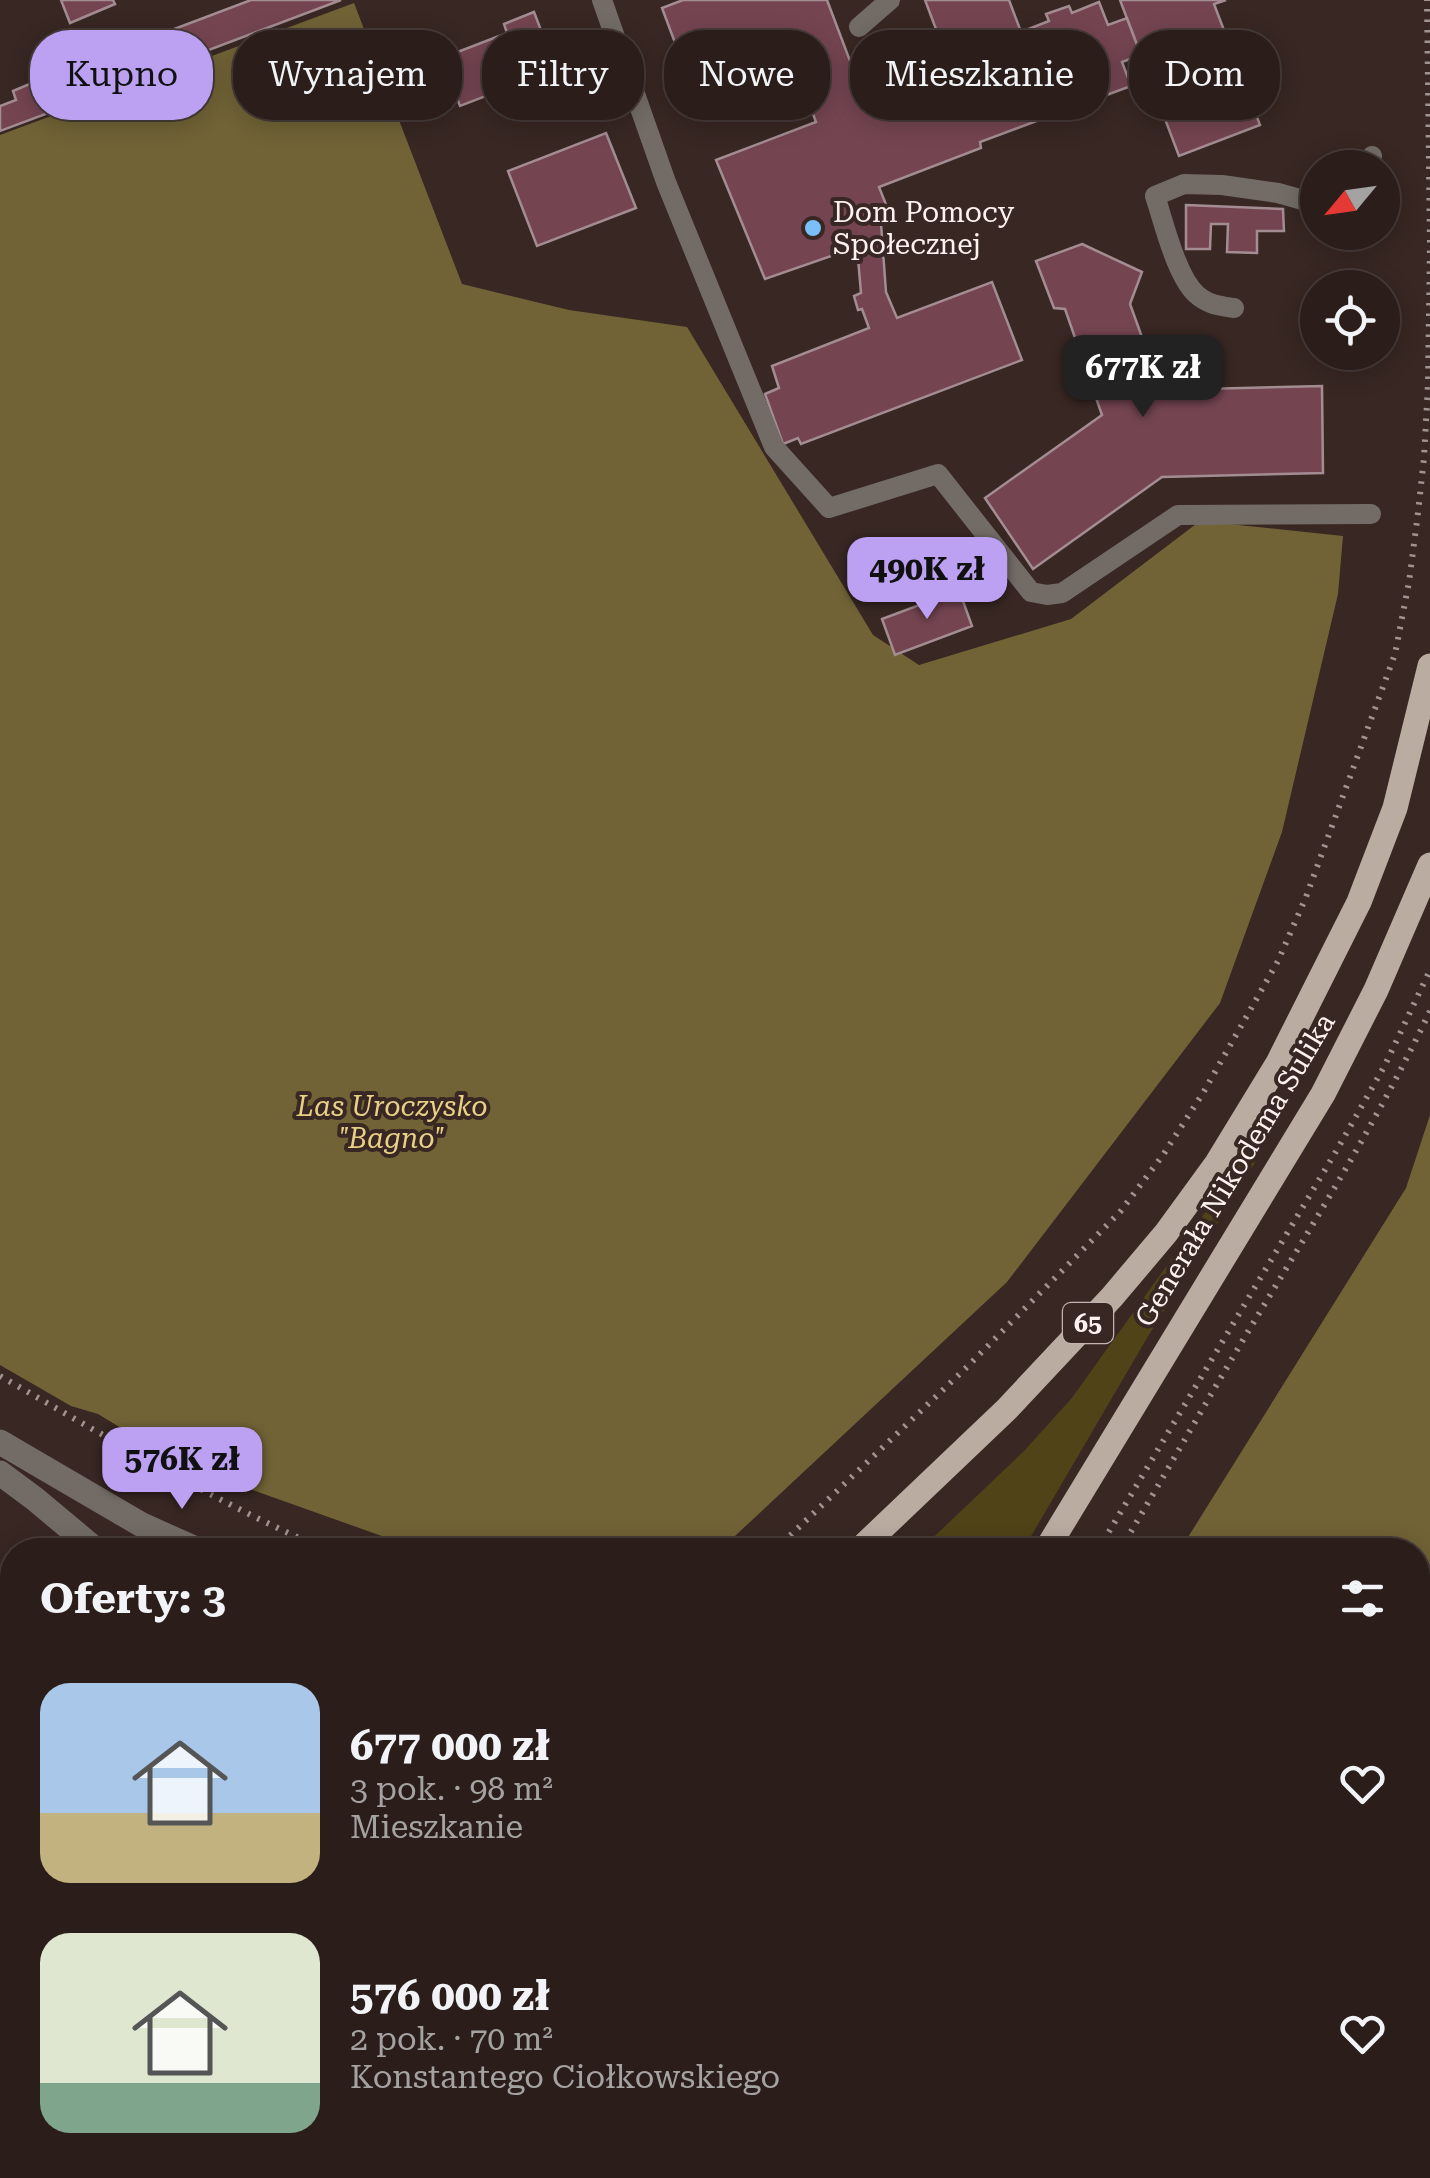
<!DOCTYPE html>
<html lang="pl">
<head>
<meta charset="utf-8">
<style>
  :root { --surface:#2a1d1a; --page:#322623; --text:#f1f3f6; --muted:#a5a2a2; --line:#463b39; --accent:#bca0f2 }
  body { margin:0; font-family:"Roboto Serif",serif; background:var(--page); color:var(--text); height:100vh; display:flex; flex-direction:column; font-size:38px; white-space:nowrap }
  * { box-sizing:border-box; margin:0 }
  p { font-size:32px; color:var(--muted) }
  .icon { flex:none; width:55px; height:55px; fill:none; stroke:currentColor; stroke-width:2; stroke-linecap:round; stroke-linejoin:round }
  .map { position:relative; flex:1; overflow:hidden }
  .panel { position:absolute; left:0px; top:1538px; width:1430px; height:642px; display:flex; flex-direction:column; background:var(--surface); border-radius:40px 40px 0 0; box-shadow:0 5px 25px #0003,0 0 0 2px var(--line) }
  .panel>* { flex:none }
  .guide { position:absolute; left:30px; top:30px; width:1370px; height:90px; display:flex; gap:20px }
  .needle { width:65px; rotate:241deg }
  .buttons { position:absolute; left:1300px; top:150px; display:grid; gap:20px }
  .buttons a { display:grid; place-items:center; width:100px; height:100px; border-radius:50%; background:var(--surface); box-shadow:0 5px 25px #0003,0 0 0 2px var(--line); font-size:50px }
  .price { position:absolute; translate:-50% -85px; padding:0 22px; border-radius:20px; background:var(--accent); color:#111; font-size:32px; line-height:65px; filter:drop-shadow(0 2px 5px #0008) }
  .price::after { content:''; position:absolute; left:50%; top:60px; width:30px; height:22px; margin-left:-15px; background:inherit; clip-path:polygon(0 0,100% 0,50% 100%) }
  .price.selected { background:#222; color:#fff }
  ul { padding:0; list-style:none }
  li { display:flex; align-items:center; gap:30px; height:250px; padding:0 40px }
  li span { display:grid; place-items:center; flex:none; width:280px; height:200px; border-radius:30px; color:#555 }
  li>.icon { margin-inline-start:auto }
  span .icon { width:120px; height:120px; fill:#fffc; stroke-width:1 }
  li b { font-size:42px }
  h2 { display:flex; justify-content:space-between; align-items:center; height:120px; padding:0 40px; font-size:42px }
  .tag { padding:0 35px; border-radius:40px; background:var(--surface); box-shadow:0 5px 25px #0003,0 0 0 2px var(--line); font-size:35px; line-height:90px }
  .tag.selected { background:var(--accent); color:#111 }
  .map>svg:first-child { display:block }
</style>
</head>
<body>
<div class="map">
<svg width="1430" height="2178" viewBox="0 0 1430 2178">
  <rect width="100%" height="100%" fill="#382723"/>
  <path fill="#504318" d="M1255 1143 1264 1148 1147 1338 1023 1550H920L1024 1451 1071 1399Z
    M397 2168H539L528 2178H390Z
    M1073 2168H1196L1212 2178H1098Z"/>
  <path fill="#716336" d="M354 3 462 284 569 310 687 327 873 635 919 665 1071 619 1200 521 1343 536 1338 594 1282 832 1220 1003 1007 1282 720 1550H421L216 1477 144 1442 98 1414 71 1406 0 1365V135Z
    M1430 1115V2099L1418 2092V1550H1180L1406 1188Z
    M0 1617 12 1627V2168H224L215 2178H0Z"/>
  <path fill="#744551" stroke="#a38d92" stroke-width="2.5" d="M61 0H113L115 4 70 23Z
    M251 0H341L74 101 63 71Z
    M683 0H827L867 106 953 74 945 50 937 53 929 32 936 29 925 0H1009L1021 32 1049 21 1046 14 1069 6 1072 13 1099 2 1108 25 1127 18 1141 55 1122 62 1131 86 980 142 981 148 879 187 887 207 880 210 886 292 897 318 992 282 1022 360 801 444 798 438 783 444 765 394 779 388 772 366 869 328 862 309 858 310 854 296 861 293 857 247 765 279 716 160 816 122 788 47 690 83 662 8Z
    M1120 0H1226L1214 4 1260 125 1179 156Z
    M534 12 556 69 460 106 442 58 507 33 504 24Z
    M39 80 51 112 0 131V106L16 100 13 91Z
    M606 133 636 208 537 246 508 171Z
    M1186 205 1283 209 1284 231H1257V253L1227 252 1228 224H1211L1210 249H1186Z
    M1082 244 1142 272 1130 304 1161 390 1322 386 1323 473 1162 477 1033 569 985 498 1102 415 1065 309 1054 308 1036 261Z
    M959 590 972 626 895 655 882 619Z"/>
  <g fill="none" stroke-linecap="round" stroke-linejoin="round">
    <path stroke="#a19390" stroke-width="6" stroke-dasharray="2.5 8" stroke-linecap="butt" d="M0 1376C107 1437 213 1501 326 1550
      M775 1550 968 1366 1120 1212 1163 1155 1203 1093 1278 961 1306 897 1395 654 1409 582 1418 513 1424 458 1428 384 1430 246 1427 0
      M1098 1550 1338 1148 1385 1065 1430 970
      M1120 1550C1165 1475 1207 1400 1252 1325 1314 1222 1378 1120 1430 1011
      M861 2168 886 2178
      M904 2168 931 2178
      M1334 2168 1351 2178
      M1360 2168 1377 2178
      M291 2178 299 2168
      M688 2178 699 2168
      M713 2178 724 2168"/>
    <path stroke="#736c66" stroke-width="20" d="M602 0 666 182 774 447 829 508 938 474 1031 592 1047 595 1062 593 1178 515 1371 514
      M859 27 890 0
      M1365 168 1372 156
      M1234 308C1220 306 1208 305 1196 294 1176 275 1164 223 1155 196L1184 184 1222 185 1278 193 1310 202 1318 201"/>
    <path stroke="#736c66" stroke-width="25" d="M0 1442 142 1525 198 1550
      M0 1473 35 1499 96 1550"/>
    <path stroke="#baaca1" stroke-width="25" d="M859 1550 1007 1409 1112 1297 1166 1233 1217 1163 1278 1063 1359 902 1395 808 1430 666
      M1046 1550 1323 1094 1376 990 1430 865"/>
    <path stroke="#c8b8ac" stroke-width="28" d="M1002 2168 1027 2178
      M1251 2168 1268 2178
      M358 2178 365 2168
      M581 2178 593 2168"/>
  </g>
  <circle fill="#7abff8" stroke="#382723" stroke-width="4" cx="813" cy="228" r="10"/>
  <g text-anchor="middle" dominant-baseline="central" stroke-width="8" stroke-linejoin="round" paint-order="stroke">
    <rect fill="#382723" stroke="#c3b5b2" stroke-width="2.5" x="1063" y="1303" width="50" height="40" rx="8"/>
    <g font-size="25" font-weight="bold" fill="#fef2ef">
      <text x="1088" y="1323">65</text>
    </g>
    <g font-size="28" fill="#fef2ef" stroke="#382723" text-anchor="start">
      <text x="833" y="212">Dom Pomocy<tspan x="833" dy="32">Społecznej</tspan></text>
    </g>
    <g font-size="28" font-style="italic" fill="#e8d087" stroke="#382723">
      <text x="392" y="1106">Las Uroczysko<tspan x="392" dy="32">"Bagno"</tspan></text>
    </g>
    <g font-size="28" fill="#fef2ef" stroke="#382723">
      <text transform="translate(1235 1170) rotate(-59)">Generała Nikodema Sulika</text>
    </g>
  </g>
</svg>
<div class="buttons">
<a><svg class="needle" viewBox="-14 -14 28 28"><path d="M0-13l5 13h-10z" fill="#e53935"/><path d="M0 13l5-13h-10z" fill="#a5a2a2"/></svg></a>
<a><svg class="icon" aria-label="locate" viewBox="0 0 24 24"><circle cx="12" cy="12" r="6"/><path d="M12 2v4M12 18v4M2 12h4M18 12h4"/></svg></a>
</div>
<b class="price selected" style="left:1143px;top:420px">677K zł</b>
<b class="price" style="left:927px;top:622px">490K zł</b>
<b class="price" style="left:182px;top:1512px">576K zł</b>
<div class="guide">
<a class="tag selected">Kupno</a>
<a class="tag">Wynajem</a>
<a class="tag">Filtry</a>
<a class="tag">Nowe</a>
<a class="tag">Mieszkanie</a>
<a class="tag">Dom</a>
</div>
<section class="panel">
<h2>Oferty: 3<svg class="icon" aria-label="filters" viewBox="0 0 24 24"><path d="M4 7h16M4 17h16"/><circle cx="9" cy="7" r="2"/><circle cx="15" cy="17" r="2"/></svg></h2>
<ul>
<li><span style="background:linear-gradient(#a9c7e8 65%,#c2b280 0)"><svg class="icon" aria-label="home" viewBox="0 0 24 24"><path d="M3 11l9-7 9 7M6 9v11h12V9"/></svg></span><div><b>677 000 zł</b><p>3 pok. · 98 m²</p><p>Mieszkanie</p></div><svg class="icon" aria-label="heart" viewBox="0 0 24 24"><path d="M12 20l-8-8c-3-5 5-10 8-4 3-6 11-1 8 4z"/></svg></li>
<li><span style="background:linear-gradient(#dfe7d0 75%,#7fa58c 0)"><svg class="icon" aria-label="home" viewBox="0 0 24 24"><path d="M3 11l9-7 9 7M6 9v11h12V9"/></svg></span><div><b>576 000 zł</b><p>2 pok. · 70 m²</p><p>Konstantego Ciołkowskiego</p></div><svg class="icon" aria-label="heart" viewBox="0 0 24 24"><path d="M12 20l-8-8c-3-5 5-10 8-4 3-6 11-1 8 4z"/></svg></li>
</ul>
</section>
</div>
</body>
</html>
